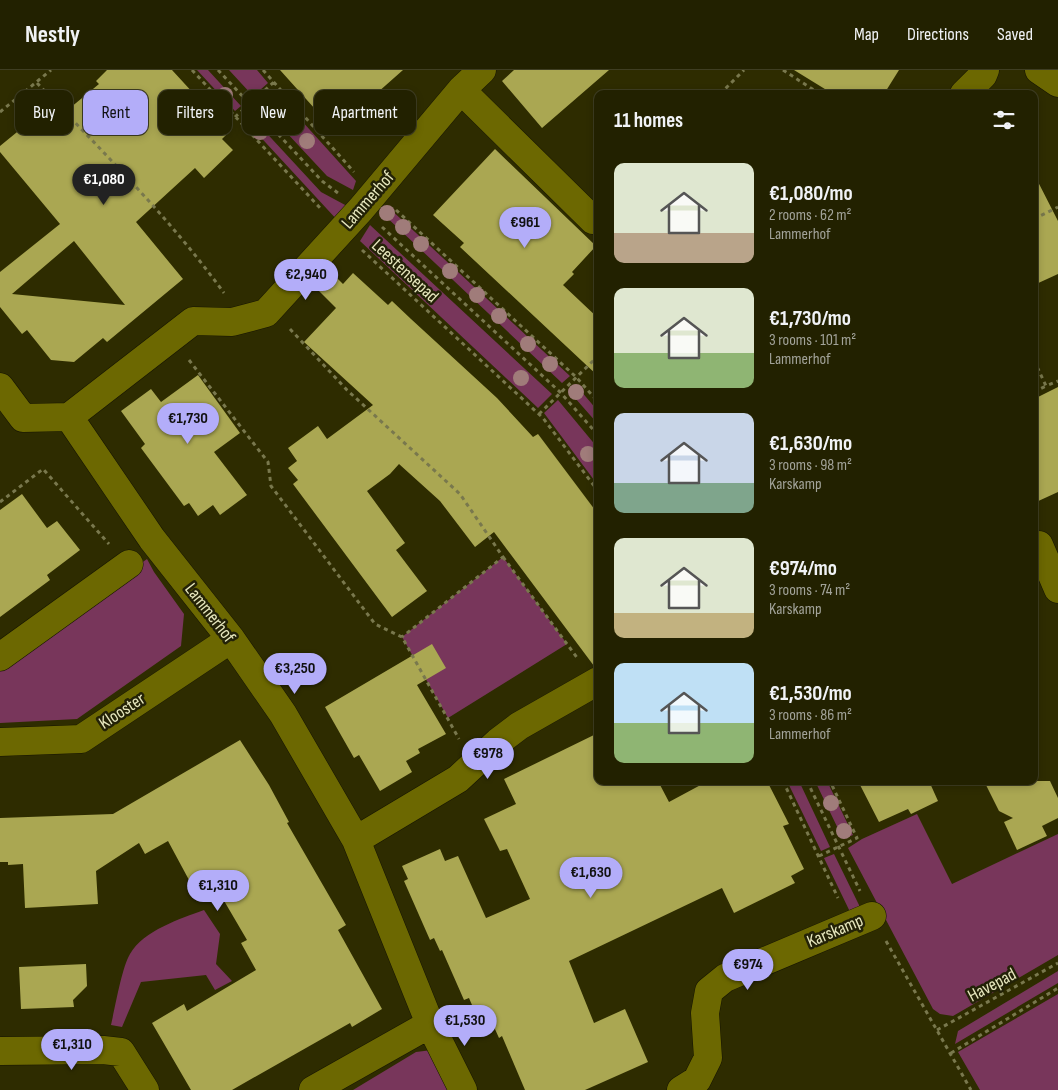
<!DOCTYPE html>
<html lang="en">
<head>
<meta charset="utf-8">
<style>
  :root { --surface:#222100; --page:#2a290a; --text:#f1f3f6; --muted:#a2a399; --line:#3f3e22; --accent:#b3adf9 }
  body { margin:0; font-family:"Sofia Sans Condensed",sans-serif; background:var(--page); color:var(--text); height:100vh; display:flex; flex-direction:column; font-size:19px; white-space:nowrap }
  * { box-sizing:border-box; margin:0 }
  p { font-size:16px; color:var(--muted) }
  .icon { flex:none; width:28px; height:28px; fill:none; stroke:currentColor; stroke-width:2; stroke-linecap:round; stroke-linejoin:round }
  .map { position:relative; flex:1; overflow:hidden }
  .drawer { position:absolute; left:594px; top:20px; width:444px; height:695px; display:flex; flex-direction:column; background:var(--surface); border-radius:10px; box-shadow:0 2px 8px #0003,0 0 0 1px var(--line) }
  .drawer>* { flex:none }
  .hud { position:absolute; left:15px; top:20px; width:475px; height:45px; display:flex; gap:10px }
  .price { position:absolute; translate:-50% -42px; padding:0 11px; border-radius:18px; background:var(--accent); color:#111; font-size:16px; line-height:32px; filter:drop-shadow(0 1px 2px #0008) }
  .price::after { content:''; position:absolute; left:50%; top:30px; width:15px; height:11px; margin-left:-8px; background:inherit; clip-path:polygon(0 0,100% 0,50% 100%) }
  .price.on { background:#222; color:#fff }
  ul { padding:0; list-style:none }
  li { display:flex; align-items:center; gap:15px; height:125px; padding:0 20px }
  li span { display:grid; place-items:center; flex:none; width:140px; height:100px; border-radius:10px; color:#555 }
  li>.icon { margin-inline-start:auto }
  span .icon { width:60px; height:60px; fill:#fffc; stroke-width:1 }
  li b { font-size:21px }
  h2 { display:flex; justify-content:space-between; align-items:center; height:60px; padding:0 20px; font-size:21px }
  .pill { padding:0 18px; border-radius:10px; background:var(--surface); box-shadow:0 2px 8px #0003,0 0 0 1px var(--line); font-size:18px; line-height:45px }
  .pill.on { background:var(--accent); color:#111 }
  header { display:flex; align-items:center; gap:30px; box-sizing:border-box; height:70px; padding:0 25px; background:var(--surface); border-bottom:1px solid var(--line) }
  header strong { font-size:24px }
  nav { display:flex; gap:28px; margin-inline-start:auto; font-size:18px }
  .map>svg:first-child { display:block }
</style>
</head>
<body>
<header>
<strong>Nestly</strong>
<nav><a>Map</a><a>Directions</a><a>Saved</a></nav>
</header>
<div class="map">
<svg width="1058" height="1020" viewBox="0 0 1058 1020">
  <rect width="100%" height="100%" fill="#2e2c00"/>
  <path fill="#78365b" d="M197 0H208L241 36 235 41Z
    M229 0H257L268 13 253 26Z
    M273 19 356 111 353 120 327 106 258 32Z
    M247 42 321 122 347 136 339 152 242 47Z
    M387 136 570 306 562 313 381 142Z
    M370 155 552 324 538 338 360 171Z
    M575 314 597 340V353L568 320Z
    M558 330 597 377V414L544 343Z
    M503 487 567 574 448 648 402 567Z
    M147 489 154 502 184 544 181 576 77 649 0 653V595Z
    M787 711H799L830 777 821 781Z
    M815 711H827L853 765 843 769Z
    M917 744 952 814 1058 764V885L953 946 940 944 933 939 848 778 862 769Z
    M834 784 859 835V839L852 846 824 788Z
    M204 840 220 864 216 894 232 911 215 920 206 905 141 912 122 957 111 955C115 938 122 897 130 884 144 860 180 849 204 840Z
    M1058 901V913L955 974 958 961Z
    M1058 924V1020H980L958 982Z
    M432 980 453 1020H353L416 982Z"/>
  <path fill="#aaa752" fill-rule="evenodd" d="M107 0H172L229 62 222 69 233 80 204 108 195 98 136 152 183 209 107 272 103 268 74 292 51 290 27 260 22 264 0 237V202L60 154 0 82V76L44 40 53 52 99 14 96 11ZM74 171 125 235 12 224Z
    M280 0H403L342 54 331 42 324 49Z
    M514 0H609L542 58 502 11Z
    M794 0H899L884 24H833Z
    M495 79 596 176 572 202 574 204 563 215 598 248V306L460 177 464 173 433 145Z
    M1034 104 1058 151V204L1034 215Z
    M328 199 343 214 353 203 388 235 392 231 411 249 497 328 533 367 538 364 598 444V595L594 596 494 462 475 477 440 431 399 394 390 404 367 421 405 473 396 480 427 521 392 547 293 414 298 410 288 398 297 391 288 378 318 356 327 369 373 335 304 272 336 238 313 215Z
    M198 305 240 363 214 382 247 425 220 445 213 435 198 446 189 433 184 436 141 378 145 374 121 341 151 319 161 332Z
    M1058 317V422L1034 433V329Z
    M22 424 47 458 57 451 80 480 47 505 50 510 0 547V440Z
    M432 574 446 598 417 615 446 664 418 679 420 683 406 691 412 702 380 721 359 685 354 688 325 637Z
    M598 663V711H658L669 732 708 711H767L789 754 783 756 804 799 791 806 795 813 734 843 722 818 569 891 594 953 625 939 648 992 585 1020H525L502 966 499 968 485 937 475 942 469 928 464 930 442 880 440 881 434 868 430 870 404 811 408 809 402 796 440 779 445 791 458 786 486 848 530 829 507 779 500 781 484 749 516 734 504 709Z
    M240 670 269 715 289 752 287 753 346 855 338 860 382 939 352 957 350 953 232 1020H191L152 953 184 934 187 941 256 900 241 873 247 870 206 800 189 810 168 771 145 784 139 773 96 801 98 834 25 838 23 794 8 795V792H0V748L113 744Z
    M858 711H929L938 731 911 744 908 739 879 752Z
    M984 711H1050L1058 728V748L1042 756 1047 766 1017 780 1004 752 1013 748 999 741Z
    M86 894 87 916 73 930 74 937 21 939 19 897Z"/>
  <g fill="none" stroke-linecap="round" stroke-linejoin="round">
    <g stroke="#151400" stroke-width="29">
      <path id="street" d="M482 0 461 20 593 150 598 146
        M1039 0 1058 13
        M964 24 983 5 985 0
        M0 317 23 348 69 347 193 251 232 252 266 243 361 139 461 20
        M69 347 152 469 231 569 283 644 356 770 430 954 463 1020
        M1039 475 1058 519
        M0 587 129 494
        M0 672 81 669 231 569
        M356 770 458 709 498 672 519 656 598 611
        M0 981 103 980 121 982 145 1020
        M313 1020 430 954
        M681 1020 697 1010 708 988 705 943 709 921 725 908 872 846"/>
    </g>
    <path stroke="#79784d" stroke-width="3" stroke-dasharray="4 4" stroke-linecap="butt" d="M192 0 321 139
      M218 0 322 111 338 123
      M263 0 354 102
      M783 0 820 24
      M37 13C101 80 169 147 224 223
      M720 24 744 0
      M0 42 51 0
      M235 47 274 12
      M396 140 576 307 598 332
      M1034 149 1058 137
      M382 157 561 323 598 365
      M362 180 543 348 598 421
      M290 259 347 320 460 424 503 487 402 567
      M189 290 268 392 271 416 375 554 402 567 459 669
      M1034 290 1046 316 1058 311
      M1034 322 1046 316
      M539 344 598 286
      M0 432 43 399 109 474
      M503 487 578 589
      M783 711 838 828
      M807 711 860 821
      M819 786 857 768 830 711
      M886 871 971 1020
      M937 960 1058 893
      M951 983 1058 918"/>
    <use href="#street" stroke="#6c6801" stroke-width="28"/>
  </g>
  <g fill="#a07c7a">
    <circle cx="225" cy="25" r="8"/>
    <circle cx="280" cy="41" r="8"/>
    <circle cx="260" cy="62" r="8"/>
    <circle cx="307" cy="71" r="8"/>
    <circle cx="387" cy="143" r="8"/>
    <circle cx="403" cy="157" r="8"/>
    <circle cx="421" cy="174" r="8"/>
    <circle cx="450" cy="201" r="8"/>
    <circle cx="477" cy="225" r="8"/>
    <circle cx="499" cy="246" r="8"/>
    <circle cx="528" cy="274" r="8"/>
    <circle cx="550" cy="294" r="8"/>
    <circle cx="521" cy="308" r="8"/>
    <circle cx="576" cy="322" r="8"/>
    <circle cx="588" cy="384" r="8"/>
    <circle cx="831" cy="733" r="8"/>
    <circle cx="844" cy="761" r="8"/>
  </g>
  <g text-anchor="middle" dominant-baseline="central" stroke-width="5" stroke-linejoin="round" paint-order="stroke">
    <g font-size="18" fill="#e7e7be" stroke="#232207">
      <text transform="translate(368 130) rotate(-49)">Lammerhof</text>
      <text transform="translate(405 201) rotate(43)">Leestensepad</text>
      <text transform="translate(210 543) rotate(52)">Lammerhof</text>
      <text transform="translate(122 641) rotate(-33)">Klooster</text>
      <text transform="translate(835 861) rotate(-23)">Karskamp</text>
      <text transform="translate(992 915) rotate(-28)">Havepad</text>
    </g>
  </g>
</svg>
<b class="price on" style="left:104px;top:136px">€1,080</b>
<b class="price" style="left:525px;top:179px">€961</b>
<b class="price" style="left:306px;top:231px">€2,940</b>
<b class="price" style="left:188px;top:375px">€1,730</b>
<b class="price" style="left:295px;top:625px">€3,250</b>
<b class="price" style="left:488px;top:710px">€978</b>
<b class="price" style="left:591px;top:829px">€1,630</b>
<b class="price" style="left:218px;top:842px">€1,310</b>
<b class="price" style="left:748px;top:921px">€974</b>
<b class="price" style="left:465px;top:977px">€1,530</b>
<b class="price" style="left:72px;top:1001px">€1,310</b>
<div class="hud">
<a class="pill">Buy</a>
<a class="pill on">Rent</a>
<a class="pill">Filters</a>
<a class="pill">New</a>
<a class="pill">Apartment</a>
</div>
<section class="drawer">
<h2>11 homes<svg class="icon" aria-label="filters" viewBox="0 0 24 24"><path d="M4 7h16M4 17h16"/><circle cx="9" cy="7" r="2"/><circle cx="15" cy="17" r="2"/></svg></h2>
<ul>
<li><span style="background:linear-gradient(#dfe7d0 70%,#b9a48a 0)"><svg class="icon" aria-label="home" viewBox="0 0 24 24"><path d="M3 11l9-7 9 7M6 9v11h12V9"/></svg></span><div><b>€1,080/mo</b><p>2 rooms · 62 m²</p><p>Lammerhof</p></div></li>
<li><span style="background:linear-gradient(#dfe7d0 65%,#8fb573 0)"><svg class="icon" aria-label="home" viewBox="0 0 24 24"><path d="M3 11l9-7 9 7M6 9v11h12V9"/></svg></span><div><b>€1,730/mo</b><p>3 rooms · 101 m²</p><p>Lammerhof</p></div></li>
<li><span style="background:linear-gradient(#c9d6e8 70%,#7fa58c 0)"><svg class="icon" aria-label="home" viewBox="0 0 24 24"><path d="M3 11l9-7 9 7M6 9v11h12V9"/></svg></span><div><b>€1,630/mo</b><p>3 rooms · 98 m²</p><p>Karskamp</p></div></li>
<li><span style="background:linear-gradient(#dfe7d0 75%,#c2b280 0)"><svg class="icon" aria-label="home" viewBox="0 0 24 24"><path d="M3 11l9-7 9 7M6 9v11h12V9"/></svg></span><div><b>€974/mo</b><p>3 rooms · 74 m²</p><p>Karskamp</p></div></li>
<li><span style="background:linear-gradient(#bfe0f5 60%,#8fb573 0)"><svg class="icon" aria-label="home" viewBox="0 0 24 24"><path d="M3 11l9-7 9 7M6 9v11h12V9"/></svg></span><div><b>€1,530/mo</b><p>3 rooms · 86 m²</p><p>Lammerhof</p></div></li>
</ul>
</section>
</div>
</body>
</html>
